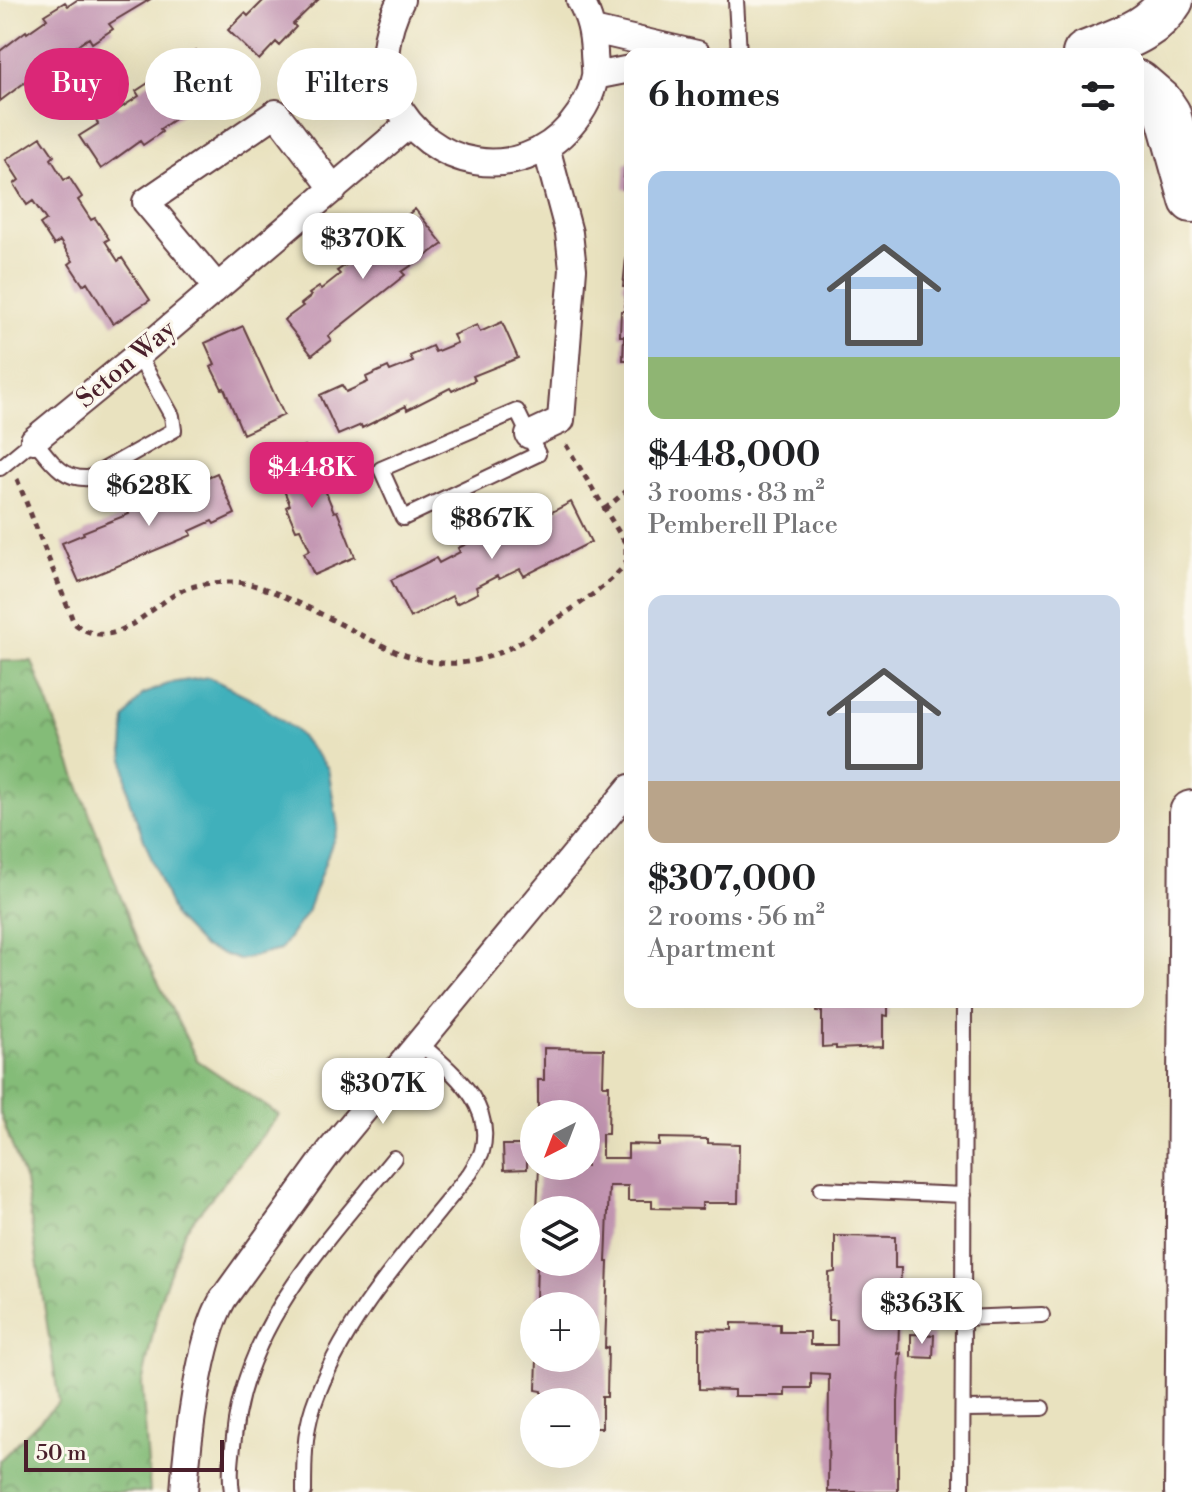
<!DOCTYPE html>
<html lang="en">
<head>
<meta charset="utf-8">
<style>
  :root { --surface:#fff; --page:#f2f2f2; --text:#202124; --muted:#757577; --accent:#db2777 }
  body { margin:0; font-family:"Libre Bodoni",serif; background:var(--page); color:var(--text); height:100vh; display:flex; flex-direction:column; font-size:30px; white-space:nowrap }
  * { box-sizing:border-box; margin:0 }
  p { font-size:26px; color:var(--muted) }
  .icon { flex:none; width:44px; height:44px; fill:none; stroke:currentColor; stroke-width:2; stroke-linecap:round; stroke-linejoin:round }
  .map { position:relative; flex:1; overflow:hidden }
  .details { position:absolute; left:624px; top:48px; width:520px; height:960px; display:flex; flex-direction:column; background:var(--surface); border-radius:16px; box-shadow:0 8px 32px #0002 }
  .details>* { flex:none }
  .top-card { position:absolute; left:24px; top:48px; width:480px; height:72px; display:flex; gap:16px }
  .needle { width:52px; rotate:222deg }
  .fabs { position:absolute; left:520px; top:1100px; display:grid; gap:16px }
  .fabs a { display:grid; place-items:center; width:80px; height:80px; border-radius:50%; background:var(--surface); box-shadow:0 8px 32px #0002; font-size:40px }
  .scale { position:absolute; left:24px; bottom:20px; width:200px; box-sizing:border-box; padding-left:8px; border:4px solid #4a1f2b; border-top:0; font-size:22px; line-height:28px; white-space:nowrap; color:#4a1f2b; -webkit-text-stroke:6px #fbf7ec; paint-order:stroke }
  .price { position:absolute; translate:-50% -68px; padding:0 18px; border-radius:16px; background:#fff; color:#222; font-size:26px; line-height:52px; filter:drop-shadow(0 2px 4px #0008) }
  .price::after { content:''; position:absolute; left:50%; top:48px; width:24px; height:18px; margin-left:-12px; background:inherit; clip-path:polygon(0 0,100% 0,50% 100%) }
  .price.active { background:var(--accent); color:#fff }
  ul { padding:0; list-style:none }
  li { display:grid; align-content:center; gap:16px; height:424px; padding:0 24px }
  li span { display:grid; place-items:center; height:248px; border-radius:16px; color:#555 }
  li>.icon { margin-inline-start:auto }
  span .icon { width:144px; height:144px; fill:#fffc; stroke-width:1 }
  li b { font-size:34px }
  h2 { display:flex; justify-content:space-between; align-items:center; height:96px; padding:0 24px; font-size:34px }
  .chip { padding:0 28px; border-radius:36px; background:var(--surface); box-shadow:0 8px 32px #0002; font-size:28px; line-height:72px }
  .chip.active { background:var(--accent); color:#fff }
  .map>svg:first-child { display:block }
</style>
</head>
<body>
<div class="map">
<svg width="1192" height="1492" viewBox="0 0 1192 1492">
  <defs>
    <pattern id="forest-crowns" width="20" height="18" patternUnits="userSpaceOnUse" patternTransform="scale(2)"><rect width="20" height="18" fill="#84bc78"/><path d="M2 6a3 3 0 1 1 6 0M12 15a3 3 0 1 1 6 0" fill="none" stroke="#6e9863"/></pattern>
  </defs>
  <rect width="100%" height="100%" fill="#fbf7ec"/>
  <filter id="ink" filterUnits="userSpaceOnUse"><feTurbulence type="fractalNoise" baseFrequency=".0125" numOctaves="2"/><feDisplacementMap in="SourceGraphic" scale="16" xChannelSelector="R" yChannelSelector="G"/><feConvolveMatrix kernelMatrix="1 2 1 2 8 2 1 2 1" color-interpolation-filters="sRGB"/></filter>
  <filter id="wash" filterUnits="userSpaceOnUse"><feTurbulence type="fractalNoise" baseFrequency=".006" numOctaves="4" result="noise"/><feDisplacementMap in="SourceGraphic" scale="32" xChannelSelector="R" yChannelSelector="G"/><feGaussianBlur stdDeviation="1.8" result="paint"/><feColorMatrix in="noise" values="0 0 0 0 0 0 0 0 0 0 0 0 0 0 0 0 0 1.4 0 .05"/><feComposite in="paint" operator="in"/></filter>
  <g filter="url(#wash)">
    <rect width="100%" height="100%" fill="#e9e2bf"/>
    <path fill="url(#forest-crowns)" stroke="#676e52" stroke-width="2" d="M0 661H32L137 940 197 1060 279 1115 185 1230 160 1300 142 1384 150 1492H0V1460L59 1402 25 1181 0 1113Z"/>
    <path fill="#40b0bb" stroke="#456873" stroke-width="2" d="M208 677 253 699 296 731 328 768 338 827 307 912 280 950 239 960 203 947 174 917 129 800 123 750 125 718 142 695 170 683Z"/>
    <g id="blocks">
      <path fill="#c396b2" d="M77 0H149L109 24 113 29 92 43 89 38 68 52 71 57 51 70 48 65 0 101V51L26 31 27 33 47 19 44 15 65 2 68 6Z
        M264 0H318L293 24 296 27 279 45 276 42 259 60 228 30 245 13 248 16Z
        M196 50 221 87 160 129 162 132 143 145 140 141 101 169 79 136 98 124 95 117 115 103 119 109 139 96 136 91 156 78 159 83 180 69 176 63Z
        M41 137 54 156 51 159 64 180 69 177 82 197 78 200 91 220 95 218 109 239 105 241 118 261 122 258 150 300 113 324 87 282 83 285 69 264 73 261 60 241 54 245 40 224 46 220 33 201 27 205 14 184 19 180 6 160Z
        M625 163H630V190L623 189Z
        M628 203H630V239L624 238Z
        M415 209 443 244 402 272 405 275 328 336 331 340 312 355 284 320 303 306 301 304 311 296 309 294 319 287 321 289 340 274 337 271 377 244 375 241Z
        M628 239H630V360H623L624 336H620L621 311H625L626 287H623Z
        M502 322 518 358 473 376 475 380 452 391 450 388 407 410 406 406 362 428 361 425 338 435 320 395 342 385 346 392 368 382 366 377 388 367 390 371 413 362 410 356 432 346 435 352 457 343 453 335 477 325 480 332Z
        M243 326 284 415 243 434 224 388 222 389 211 367 215 365 205 343Z
        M305 446 315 469 319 467 329 489 325 490 334 512 337 511 355 557 314 575 304 553 310 550 300 529 296 530 286 507 290 505 281 483 276 486 266 463Z
        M217 473 235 514 214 524 212 521 190 531 192 535 79 582 62 543 84 534 83 532 129 514 128 512 174 495 173 492Z
        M571 502 591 542 524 576 520 569 499 579 497 576 476 587 478 593 456 604 452 596 410 618 391 580 436 558 439 563 460 552 458 548 481 537 482 540 503 530 506 536Z
        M817 1002H888V1016L883 1015V1047L836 1049V1046L822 1047V1011H817Z
        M544 1048 604 1049 603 1085H609L608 1134H602V1158H628V1144L659 1145V1138L708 1139V1143L739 1144 738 1203H702V1209L652 1208V1201H628V1186H609L606 1262H608L605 1348 608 1347 607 1397H602V1428H586V1402H542V1391L536 1390 537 1358H586V1306H539V1300L536 1299 537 1262H586V1210H537L539 1166H586V1114H538V1080H544Z
        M503 1145H527V1169L504 1170Z
        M835 1236 895 1237V1268H901L898 1354 901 1353 898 1402V1492H828L829 1374 811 1373V1388H785V1396H734V1390L699 1389V1329L732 1330V1323L780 1324V1332H810V1345H837V1320H828L829 1273 835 1272Z
        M911 1334 934 1335 933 1358 911 1357Z"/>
    </g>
  </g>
  <g filter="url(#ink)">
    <use href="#blocks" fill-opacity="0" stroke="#623c41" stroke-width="2"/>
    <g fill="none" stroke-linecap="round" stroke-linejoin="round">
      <g stroke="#623c41" stroke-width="18">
        <path id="service" d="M736 0 739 54
          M517 411 538 454 403 518 381 469Z
          M0 468 34 440C50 459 61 480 89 478L174 430 172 416 138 355
          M964 1002 963 1318 1042 1315
          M821 1189 964 1195
          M964 1409 1042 1408
          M232 1492C229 1473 232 1456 234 1437 245 1324 326 1242 394 1158
          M304 1492C304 1464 304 1434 313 1407 343 1318 413 1245 470 1173 474 1166 480 1158 482 1151 495 1103 450 1071 420 1043
          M962 1492 963 1318"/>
      </g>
      <g stroke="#623c41" stroke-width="30">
        <path id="minor" d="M401 0C385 31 379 67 394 99 429 169 518 186 571 125 582 112 592 94 595 76 596 69 594 60 594 52 593 32 590 18 580 0
          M593 30 697 54
          M595 76 630 69
          M217 287 146 202 276 113 334 189
          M529 435 561 420 573 269 569 233 546 147
          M34 440 138 355 409 124
          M184 1492C187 1443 199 1340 223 1299L330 1151 630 788"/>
      </g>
      <g stroke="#623c41" stroke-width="48">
        <path id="trunk" d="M1085 54C1117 40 1152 32 1171 0
          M1138 83 1160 102 1168 114 1192 200
          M1187 1492 1192 813"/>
      </g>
      <path stroke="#623c41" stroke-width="5" stroke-dasharray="6 6" stroke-linecap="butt" d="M17 479 74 623C113 655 144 611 179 592 194 584 215 582 232 582 255 582 280 595 301 604 399 651 442 698 545 627 574 607 604 590 626 564V544L566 445
        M605 509 630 488"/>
      <use href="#service" stroke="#fff" stroke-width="14"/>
      <use href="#minor" stroke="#fff" stroke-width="26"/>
      <use href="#trunk" stroke="#fff" stroke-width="44"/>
    </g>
  </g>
  <g text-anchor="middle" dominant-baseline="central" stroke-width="6" stroke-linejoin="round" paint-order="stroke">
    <g font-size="26" fill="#4a1f2b" stroke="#fbf7ec">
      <text transform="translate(126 364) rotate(-40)">Seton Way</text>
    </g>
  </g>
</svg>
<div class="fabs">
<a><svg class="needle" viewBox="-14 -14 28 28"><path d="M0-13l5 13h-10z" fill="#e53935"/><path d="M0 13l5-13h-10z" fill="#757577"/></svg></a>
<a><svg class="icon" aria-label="layers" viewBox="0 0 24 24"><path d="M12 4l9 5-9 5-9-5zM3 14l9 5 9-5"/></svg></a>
<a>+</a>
<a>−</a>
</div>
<div class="scale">50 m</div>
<b class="price" style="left:363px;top:281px">$370K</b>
<b class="price active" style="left:312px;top:510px">$448K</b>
<b class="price" style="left:149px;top:528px">$628K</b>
<b class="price" style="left:492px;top:561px">$867K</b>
<b class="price" style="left:383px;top:1126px">$307K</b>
<b class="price" style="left:922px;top:1346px">$363K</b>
<div class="top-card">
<a class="chip active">Buy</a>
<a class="chip">Rent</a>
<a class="chip">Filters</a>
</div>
<section class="details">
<h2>6 homes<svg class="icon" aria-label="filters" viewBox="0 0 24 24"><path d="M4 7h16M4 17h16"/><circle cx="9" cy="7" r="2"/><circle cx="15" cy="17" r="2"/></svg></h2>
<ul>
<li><span style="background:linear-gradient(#a9c7e8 75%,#8fb573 0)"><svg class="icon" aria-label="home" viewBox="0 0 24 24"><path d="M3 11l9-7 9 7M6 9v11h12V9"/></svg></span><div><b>$448,000</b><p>3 rooms · 83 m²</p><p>Pemberell Place</p></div></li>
<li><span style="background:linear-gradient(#c9d6e8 75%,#b9a48a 0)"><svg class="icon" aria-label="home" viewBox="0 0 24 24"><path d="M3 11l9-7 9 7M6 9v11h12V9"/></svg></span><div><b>$307,000</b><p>2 rooms · 56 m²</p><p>Apartment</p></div></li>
</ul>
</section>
</div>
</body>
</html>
